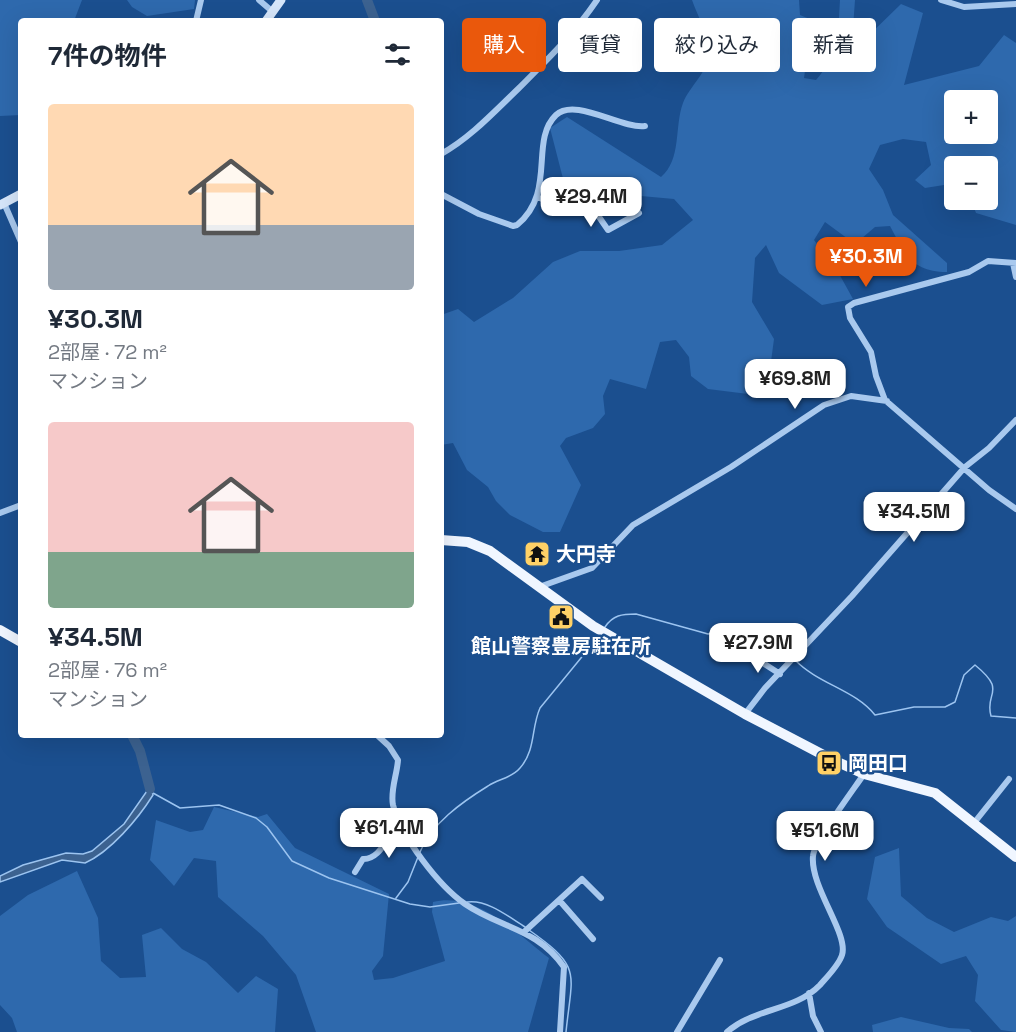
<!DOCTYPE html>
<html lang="ja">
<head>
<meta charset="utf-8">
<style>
  :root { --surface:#fff; --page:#f6f6f7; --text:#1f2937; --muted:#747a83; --accent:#ea580c }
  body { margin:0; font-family:"Space Grotesk","Noto Sans JP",sans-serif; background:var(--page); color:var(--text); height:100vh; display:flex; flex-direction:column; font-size:22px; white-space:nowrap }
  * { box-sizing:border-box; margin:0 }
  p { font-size:20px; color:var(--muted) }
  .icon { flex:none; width:33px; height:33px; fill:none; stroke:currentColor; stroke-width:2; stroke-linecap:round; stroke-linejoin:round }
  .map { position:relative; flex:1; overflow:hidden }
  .side { position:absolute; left:18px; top:18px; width:426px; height:720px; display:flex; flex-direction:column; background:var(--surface); border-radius:6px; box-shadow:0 6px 24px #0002 }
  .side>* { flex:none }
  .banner { position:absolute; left:462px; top:18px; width:464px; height:54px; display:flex; gap:12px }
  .buttons { position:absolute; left:944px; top:90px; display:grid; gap:12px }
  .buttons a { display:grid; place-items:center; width:54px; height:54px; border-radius:6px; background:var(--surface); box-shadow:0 6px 24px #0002; font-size:30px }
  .price { position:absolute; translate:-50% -51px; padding:0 14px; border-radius:12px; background:#fff; color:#222; font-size:20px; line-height:39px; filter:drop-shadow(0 2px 3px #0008) }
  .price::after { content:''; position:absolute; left:50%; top:36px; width:18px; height:14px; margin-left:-9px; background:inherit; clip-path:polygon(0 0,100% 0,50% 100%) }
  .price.on { background:var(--accent); color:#fff }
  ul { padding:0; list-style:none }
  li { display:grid; align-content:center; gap:12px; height:318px; padding:0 30px }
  li span { display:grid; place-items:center; height:186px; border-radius:6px; color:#555 }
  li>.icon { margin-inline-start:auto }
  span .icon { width:108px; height:108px; fill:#fffc; stroke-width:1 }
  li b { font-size:26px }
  h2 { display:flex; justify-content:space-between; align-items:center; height:72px; padding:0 30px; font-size:26px }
  .tag { padding:0 21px; border-radius:6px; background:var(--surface); box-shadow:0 6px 24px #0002; font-size:21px; line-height:54px }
  .tag.on { background:var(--accent); color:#fff }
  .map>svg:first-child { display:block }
</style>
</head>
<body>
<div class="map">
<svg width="1016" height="1032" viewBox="0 0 1016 1032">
  <rect width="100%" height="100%" fill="#1b4f8f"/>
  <path fill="#2e69ad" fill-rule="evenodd" d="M0 0H82L74 21H21V115L0 116Z
    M127 0H195L194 9 147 16 132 7Z
    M692 0H799L800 15 812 20 804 78 816 80C839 54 838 34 840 0H855L853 28 864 40 901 4 923 13 904 85 979 66 1004 35 1016 43V225L976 213 971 200H987V166H954V190L944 185 925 188 915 180 931 165 926 142 903 139 880 145 869 169 883 190 893 215 947 263V272C912 272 905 254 890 226L875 227 855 244 825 222 814 240 837 270 853 299 822 305 779 273 766 245 755 258 752 302 774 339 770 369 748 394 708 389 691 376 689 357 676 340 660 342 646 389 610 379 603 396 605 414 593 428 566 438 560 446 581 485 560 532H543L510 515 496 501 488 487 467 470 453 443 441 445V315L458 309 474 322 513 298 553 262 580 251H619L662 245 693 220 674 199 641 196 596 209 568 198 550 128 567 117 661 177C682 159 674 127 683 103 690 85 711 70 709 49 708 33 697 15 692 0ZM954 100H987V134H954Z
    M214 807 258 817 267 814 295 848 389 894 383 956 372 971 374 980 393 978 445 961 432 912 433 902C477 891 517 934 549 958L528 1032H316L296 975 263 936 218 897 216 861 194 858 174 886 150 860 156 820 190 832 203 830Z
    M899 848 901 896 927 918 954 932 991 917 1008 921 1016 916V1032L1001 1030 975 1001 978 975 966 956 941 964 887 927 867 899 875 857Z
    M77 871 98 918 101 961 120 978 146 977 142 935 161 928 182 949 206 962 238 993 256 976 278 989 275 1032H17L12 1018 0 1005V916L28 895Z
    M901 1017 949 1028 969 1029 972 1032H873L872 1025Z"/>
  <path fill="#3c6290" stroke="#9cc4f0" stroke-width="1.5" d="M147 778 153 795C138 819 110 852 85 863L62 860 0 882V876L23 865 66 853 83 854 92 851 124 824 147 791Z"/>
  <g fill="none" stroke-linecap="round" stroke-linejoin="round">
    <path stroke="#9cc4f0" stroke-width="1.5" d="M605 627C613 615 622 614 636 614L708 634 762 626 784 637 791 656
      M794 659C819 685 854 689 875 715L914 707H945L955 702 964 675 975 665C1008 692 984 692 991 716L1016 718
      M153 793 180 808 219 805 256 818 267 827 292 861 329 878 410 904 430 907 459 903
      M420 852C431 824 462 802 488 786 498 779 512 778 520 768 536 750 531 728 540 708L599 636
      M396 898 408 882 418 857
      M467 902C487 899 509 917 525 927
      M529 930C583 968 572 972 566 1032"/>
    <path stroke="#3c6290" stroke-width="10" d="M367 0 375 21
      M132 735 140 751 150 789"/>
    <path stroke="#a9c9ee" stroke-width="6" d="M259 0 273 12
      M941 0 964 7 1016 4
      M196 21 201 0
      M441 154C470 138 494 112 518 89 547 60 574 34 597 0
      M441 194 479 214 513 226 517 225C557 192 529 141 556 115 575 97 621 129 645 126
      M537 197 566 208 582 205 597 214 608 230 639 213
      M4 203 21 242
      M1013 263 1016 277
      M1016 263 988 261 969 272 854 303 848 307 850 318 871 352 876 376 885 400 989 490 1016 509
      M0 513 21 505
      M21 519V521
      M539 587 592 568 633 525 731 467 824 405 851 396 887 401
      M749 654 780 674
      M745 714 765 688 852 596 965 467 989 448 1016 420
      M377 735 389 746 398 760C397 775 390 791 393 805 401 837 439 886 465 904 500 928 537 928 564 967L560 1032
      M974 823 1009 779
      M355 872 363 859C380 860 388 835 401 824
      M559 900 593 939
      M524 932 582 879 601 898
      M809 993 813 1016 821 1032
      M677 1032 720 960
      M727 1032C754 1008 795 1011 820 985 827 977 839 965 842 955 849 934 810 887 813 856 814 842 854 789 864 774"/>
    <path stroke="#d6e6fa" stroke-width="9" d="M266 21 281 0
      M0 205 21 194"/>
    <path stroke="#f0f6ff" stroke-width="10" d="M441 540 468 542 490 551 593 626 745 714 831 759 864 774 935 793 1016 857
      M0 630 21 642"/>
  </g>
  <defs>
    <g id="temple-square" transform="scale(1.35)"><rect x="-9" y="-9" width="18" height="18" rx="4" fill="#ffd166" stroke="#1b4f8f"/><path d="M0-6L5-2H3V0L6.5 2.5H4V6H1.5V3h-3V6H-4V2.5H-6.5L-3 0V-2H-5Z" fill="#111"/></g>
    <g id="civic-square" transform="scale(1.35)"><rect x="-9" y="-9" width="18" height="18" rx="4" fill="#ffd166" stroke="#1b4f8f"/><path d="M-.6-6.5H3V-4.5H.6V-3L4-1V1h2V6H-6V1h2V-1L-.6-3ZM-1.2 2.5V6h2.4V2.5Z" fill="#111"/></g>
    <g id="bus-square" transform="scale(1.35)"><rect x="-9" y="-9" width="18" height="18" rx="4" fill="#ffd166" stroke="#1b4f8f"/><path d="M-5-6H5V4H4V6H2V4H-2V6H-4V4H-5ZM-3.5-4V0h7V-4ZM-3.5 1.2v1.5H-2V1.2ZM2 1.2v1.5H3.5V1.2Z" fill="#111"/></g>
  </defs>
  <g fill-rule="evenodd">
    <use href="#temple-square" x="537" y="554"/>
    <use href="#civic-square" x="561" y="617"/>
    <use href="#bus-square" x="829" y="763"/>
  </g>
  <g text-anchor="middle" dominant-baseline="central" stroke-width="5" stroke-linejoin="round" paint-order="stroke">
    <g font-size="20" font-weight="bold" fill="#fff" stroke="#1b4f8f" text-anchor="start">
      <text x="556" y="554">大円寺</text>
      <text x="561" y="646" text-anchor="middle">館山警察豊房駐在所</text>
      <text x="848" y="763">岡田口</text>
    </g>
  </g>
</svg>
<div class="buttons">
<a>+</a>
<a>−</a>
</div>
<b class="price" style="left:591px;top:228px">¥29.4M</b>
<b class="price on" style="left:866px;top:288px">¥30.3M</b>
<b class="price" style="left:795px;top:410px">¥69.8M</b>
<b class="price" style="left:914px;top:543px">¥34.5M</b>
<b class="price" style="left:758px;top:674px">¥27.9M</b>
<b class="price" style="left:389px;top:859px">¥61.4M</b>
<b class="price" style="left:825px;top:862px">¥51.6M</b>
<div class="banner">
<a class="tag on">購入</a>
<a class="tag">賃貸</a>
<a class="tag">絞り込み</a>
<a class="tag">新着</a>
</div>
<section class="side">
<h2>7件の物件<svg class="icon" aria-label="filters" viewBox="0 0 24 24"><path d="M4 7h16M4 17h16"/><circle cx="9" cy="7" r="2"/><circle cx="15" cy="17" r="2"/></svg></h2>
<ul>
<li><span style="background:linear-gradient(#ffd9b3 65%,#9aa5b1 0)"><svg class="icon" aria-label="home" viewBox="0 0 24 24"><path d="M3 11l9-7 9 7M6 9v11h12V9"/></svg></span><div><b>¥30.3M</b><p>2部屋 · 72 m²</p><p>マンション</p></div></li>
<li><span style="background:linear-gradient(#f6c9c9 70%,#7fa58c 0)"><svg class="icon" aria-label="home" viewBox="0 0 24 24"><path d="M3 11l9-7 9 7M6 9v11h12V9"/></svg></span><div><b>¥34.5M</b><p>2部屋 · 76 m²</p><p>マンション</p></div></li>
</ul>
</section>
</div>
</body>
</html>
